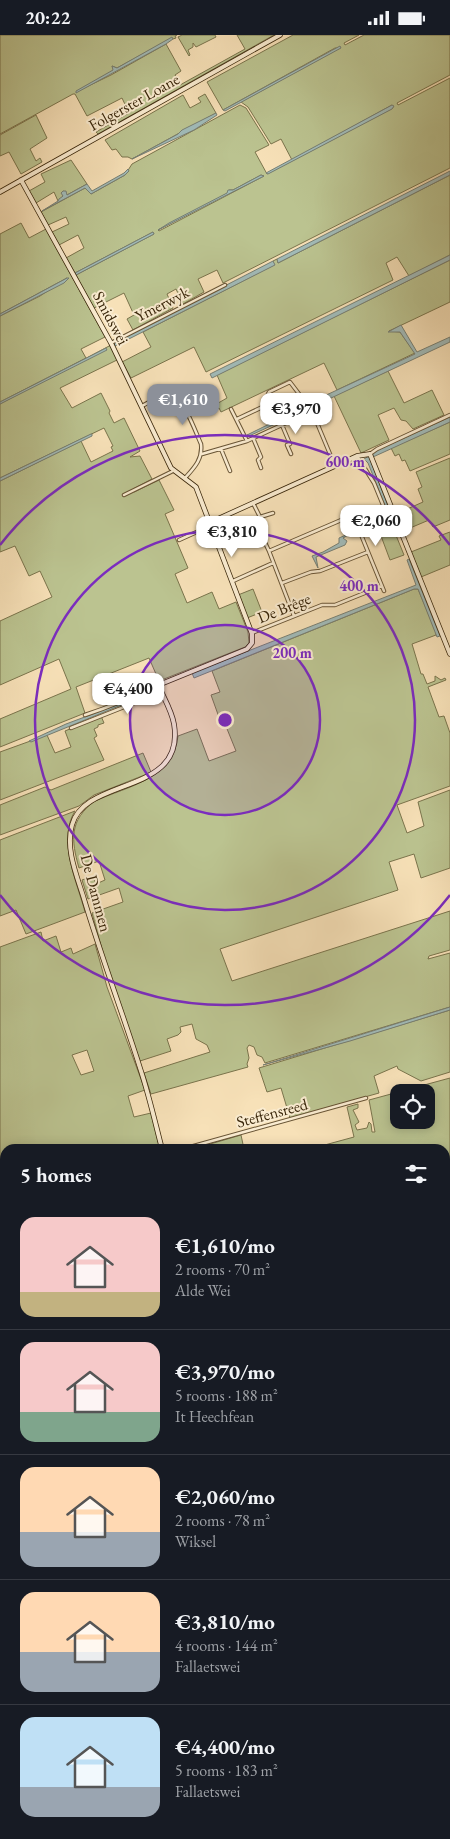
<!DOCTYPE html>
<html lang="en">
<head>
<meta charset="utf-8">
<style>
  :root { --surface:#171b24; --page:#20242c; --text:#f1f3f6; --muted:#9ea1a6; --line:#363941; --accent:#8c9099 }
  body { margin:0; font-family:"EB Garamond",serif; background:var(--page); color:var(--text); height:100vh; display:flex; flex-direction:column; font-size:19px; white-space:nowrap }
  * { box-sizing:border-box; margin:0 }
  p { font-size:16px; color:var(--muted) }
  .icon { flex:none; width:28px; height:28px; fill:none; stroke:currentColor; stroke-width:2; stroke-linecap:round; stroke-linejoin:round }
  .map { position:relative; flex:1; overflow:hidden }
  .side { position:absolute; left:0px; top:1109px; width:450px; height:696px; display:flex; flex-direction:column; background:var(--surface); border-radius:15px 15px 0 0; box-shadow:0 2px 12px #0003 }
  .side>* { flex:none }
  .buttons { position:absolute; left:390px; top:1049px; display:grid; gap:10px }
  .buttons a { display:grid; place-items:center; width:45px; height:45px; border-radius:10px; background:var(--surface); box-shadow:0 2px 12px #0003; font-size:25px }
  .price { position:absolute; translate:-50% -42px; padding:0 11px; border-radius:10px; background:#fff; color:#222; font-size:16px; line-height:32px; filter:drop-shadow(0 1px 2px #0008) }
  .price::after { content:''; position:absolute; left:50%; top:30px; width:15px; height:11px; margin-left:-8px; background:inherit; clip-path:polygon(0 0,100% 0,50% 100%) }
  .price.selected { background:var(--accent); color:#fff }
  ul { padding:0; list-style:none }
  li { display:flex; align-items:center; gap:15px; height:125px; padding:0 20px }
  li+li { border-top:1px solid var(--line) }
  li span { display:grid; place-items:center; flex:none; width:140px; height:100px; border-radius:15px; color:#555 }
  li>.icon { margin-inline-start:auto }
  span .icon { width:60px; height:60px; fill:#fffc; stroke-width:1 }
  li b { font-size:21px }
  h2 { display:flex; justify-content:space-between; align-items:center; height:60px; padding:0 20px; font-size:21px }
  .status { display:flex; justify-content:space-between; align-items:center; height:35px; padding:0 25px; background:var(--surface); direction:ltr }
  .status svg { height:14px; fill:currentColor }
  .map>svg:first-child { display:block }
</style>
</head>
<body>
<div class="status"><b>20:22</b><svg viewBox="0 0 49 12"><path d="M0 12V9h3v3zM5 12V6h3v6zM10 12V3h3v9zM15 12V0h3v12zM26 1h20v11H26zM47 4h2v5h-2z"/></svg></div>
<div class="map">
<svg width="450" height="1804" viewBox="0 0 450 1804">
  <rect width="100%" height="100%" fill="#f7e1b8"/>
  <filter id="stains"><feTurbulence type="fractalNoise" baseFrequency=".004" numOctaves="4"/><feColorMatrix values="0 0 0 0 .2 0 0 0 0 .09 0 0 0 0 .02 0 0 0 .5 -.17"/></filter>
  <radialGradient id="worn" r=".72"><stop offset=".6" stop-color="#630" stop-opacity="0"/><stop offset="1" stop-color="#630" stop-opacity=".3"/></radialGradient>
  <path fill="#bbc390" stroke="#7a744c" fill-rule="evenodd" d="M0 0H177L175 1 176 3 173 4 172 3 117 33 112 31 114 35 76 57 111 40 166 9 181 36 175 40 180 50 245 14 237 0H274L98 99 96 97 129 78 122 63 87 81 75 59H73L0 99Z
    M182 0H215L216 2 196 12 193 8V12L188 15 190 20 189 21 178 2Z
    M293 0H359L344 8 345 10 364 0H450V40L397 68 398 70 450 43V133L223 248 217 235 198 244 204 257 183 269 176 254 167 259 173 273 133 295 127 284 134 280 124 258 94 273 76 240 154 199 153 197 75 238 66 223 84 213 78 200 59 210 52 197 69 189 66 182 48 190 41 177 85 153 91 159 125 140 132 129 240 70 246 73 269 110 255 117 267 139 393 73 392 70 292 125 281 104 271 109 248 72 241 67 340 13H335L223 75 207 47ZM261 140 264 141 159 196 158 195 228 158 229 155H233Z
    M205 59 216 78 132 124 128 122H122L116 114 112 115 105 105 183 60 190 73 201 67 198 63Z
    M36 80 47 103 30 114 36 126 40 123 42 127 21 139 9 117 0 121V100Z
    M71 125 87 149 67 160 64 156 62 157 63 161 58 166 54 157 36 168 29 156 45 147 41 139Z
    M450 140V220L409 241 397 222 386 228 393 245 206 337 194 312 131 343 122 327 151 312 143 297 274 230 273 226 277 224 278 228Z
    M21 188 29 203 46 194 105 302 81 314 86 323 0 367V281L40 261 67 243 0 279V199Z
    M450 225V267L389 296 400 297 415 318 337 355 324 328 221 377 219 373 215 375 213 371 227 363 217 340Z
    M111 310 117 325 60 353 72 373 101 358 110 376 109 378 114 388 124 383 140 416 130 422 140 421 152 444 133 454 134 457 159 445 174 475 165 479 188 533 175 539 187 568 212 557 219 574 236 567 248 597 249 608 245 612 159 646 149 623 76 652 85 678 0 712V684L71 654 59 624 0 650V586L52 562 40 536 29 541 15 511 0 517V446L81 406 91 427 113 416 111 412 113 411 104 393 0 443V369Z
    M388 336 404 368 432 355 444 380 413 394 406 386 401 385 394 373 378 380 389 405 361 418 334 361Z
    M450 387V419L410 436 405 425 402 426 399 419 395 421 391 413Z
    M450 423V485L433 492 429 485 403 496 396 479 423 467 418 454 422 452 416 437Z
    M391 488 404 520 390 525 378 493Z
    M450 497V530L421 542 411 517 441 505 439 501Z
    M253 554 262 577 247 583 238 560Z
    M414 554H418L436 597V600L412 609 421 639H423L427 649 435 646V641L441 645 445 643 446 645 428 652 439 682 444 681 450 698V751L397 770 407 798 424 791 418 767 450 755V833L421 843 414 819 389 827 398 855 220 914 232 946 450 876V915L429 921 428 924 450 918V972L265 1028 262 1022 257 1020 254 1012 249 1010 247 1013 249 1023 247 1029 248 1032 151 1059 144 1038 210 1017 207 1010 196 1004 192 989 180 992 181 997 178 1000 167 1004 171 1016 140 1026 111 947 92 878 123 867 119 853 88 864 82 845 93 841 96 849 105 845 99 826 79 833C71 805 69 785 95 766 128 751 174 744 178 701L197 694 209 726 236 716 223 684 220 685 211 660 220 657 212 636Z
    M101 681 104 688 98 690V692L94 694 97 701 94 703 104 725 0 765V717L47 700 55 718 71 712 65 696Z
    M143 718 151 737 147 739 94 760 79 771 0 800V770L45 752 51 755Z
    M75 776C57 805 77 847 85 877L26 899 16 875 0 881V805Z
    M41 897 43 906 56 901 61 917 71 913 73 919 95 909 107 952 145 1055 128 1061 134 1082 151 1078 160 1114H5V1162L0 1163V912ZM87 1015 94 1036 81 1040 72 1020Z
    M450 975V1037L421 1046 398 1034 397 1031 374 1041 379 1058 290 1083 281 1053 267 1057 259 1033Z
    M450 1043V1170L445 1167V1114H310L354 1102 347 1072 358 1069V1073L353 1075 359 1087 355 1090 357 1095 367 1093 369 1087 371 1089 372 1097H375L369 1065ZM399 1058H426V1085H399Z
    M241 1100 244 1114H193Z
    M5 1165V1227L0 1229V1166Z
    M445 1172 450 1174V1206L445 1205Z
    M5 1233V1278L0 1279V1235Z
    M5 1292V1496L0 1497V1293Z
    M450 1400V1449L445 1450V1401Z
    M450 1464V1536L445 1537V1465Z
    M450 1626V1712L445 1717V1687L447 1685 448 1665 445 1659V1627Z"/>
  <path fill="#a1bbb9" stroke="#777f73" d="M172 2 173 4 166 9 76 58V56L113 35 112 31 117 33Z
    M340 11 341 13 225 76 223 75Z
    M392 70 394 71 392 74 268 139 266 138Z
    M216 78 217 80 194 95 132 124 178 99 182 95Z
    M128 134 129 136 125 140 91 159 85 153 42 176 58 166 59 164 63 161 61 158 63 156H66L67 160 87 149 92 156 124 138Z
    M450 136V140L278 228 277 224Z
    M261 140 264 141 158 195 169 188 227 158 228 155H233Z
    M153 197 154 199 76 240 75 238Z
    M450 220V225L212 343 210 339Z
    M273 226 275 230 115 311 114 308Z
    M67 243H69L64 248 0 281V279Z
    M401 290 417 317 450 302V307L312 372 309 368 415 319 400 297H388Z
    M106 313 107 315 0 369V367Z
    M304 372 306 375 249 401 247 400Z
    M450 382V387L373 422 371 418Z
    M91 399H92V401L0 446V443Z
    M369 421 392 482 363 494V493L389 481 368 428 364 424Z
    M357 495 343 503 347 506 345 510 316 522 318 533 312 521 323 517 339 508V503Z
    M409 524 440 601 437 602 418 554H414L194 643 192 638 416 550 407 525Z
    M146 659V660L31 707 29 706 66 689Z
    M450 972V975L350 1006 263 1030Z"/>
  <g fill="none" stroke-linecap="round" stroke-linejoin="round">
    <path stroke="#988360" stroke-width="21" d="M0 1287 5 1286"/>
    <g stroke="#685435" stroke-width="4.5">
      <path id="street" d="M111 308 225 250
        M142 371C150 367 163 358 171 359 183 361 196 398 201 409 203 424 194 433 185 443
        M231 374 247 406
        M279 383 268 359 269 357 290 347 312 376
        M237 384 271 368
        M282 390 290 409 287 410 291 419
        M253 403 261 422 258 425 261 433
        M221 414 230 436
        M202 419 247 406 312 376 335 431
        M370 419 377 414 450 380
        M357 421 374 448 383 470
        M124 460 173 436
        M253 468 260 482 273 478
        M352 473 353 480 384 556
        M260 482 258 493 269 516 294 581
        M361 498 396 484
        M179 505 210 491
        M269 516 353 480
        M233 546 273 528
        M282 548 311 537 320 536 368 517
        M252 598 322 570H335L382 551
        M85 680C97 676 108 672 120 667 131 662 147 648 160 651
        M71 693 162 657
        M183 1114 366 1063
        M445 1451 450 1450
        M445 1463 450 1462
        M0 1532 5 1531
        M0 1582 5 1571
        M445 1626 450 1625
        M0 1795 5 1797
        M5 1800 6 1804
        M67 1800 68 1804
        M216 1800 217 1804
        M262 1804 280 1800"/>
    </g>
    <g stroke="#382509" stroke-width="5.5">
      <path id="secondary" d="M21 145 111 308 171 433 196 452 252 599V608L247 614 161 649 160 654C165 665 172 677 174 689 186 761 85 741 72 790 65 814 77 841 84 864 101 921 122 976 140 1033 149 1060 155 1087 162 1114
        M0 157 280 0
        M209 488 357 421 370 419 450 619
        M445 1170 450 1173
        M0 1234 5 1232
        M0 1708 5 1707
        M0 1780 5 1775
        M125 1800 128 1804"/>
    </g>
    <g stroke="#382509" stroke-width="7">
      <path id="highway" d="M445 1746 450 1742
        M445 1755 450 1750
        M378 1804 384 1800
        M388 1804 393 1800"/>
    </g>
    <use href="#street" stroke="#faecd1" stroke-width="2.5"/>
    <use href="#secondary" stroke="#faecd1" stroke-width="4"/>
    <use href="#highway" stroke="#ecc07c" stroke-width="5"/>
  </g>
  <circle cx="225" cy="685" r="95" fill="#7b2cbf" fill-opacity=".12"/>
  <g fill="none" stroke="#7b2cbf" stroke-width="2.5">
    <circle cx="225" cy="685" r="95"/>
    <circle cx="225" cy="685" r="190"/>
    <path d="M450 860A285 285 0 0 1 0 860M0 510A285 285 0 0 1 450 510"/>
  </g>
  <g text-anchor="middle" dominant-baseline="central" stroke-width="4" stroke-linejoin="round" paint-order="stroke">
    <g font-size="16" fill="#382509" stroke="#faecd1">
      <text transform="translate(134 67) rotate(-29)">Folgerster Loane</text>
      <text transform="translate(162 269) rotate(-27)">Ymerwyk</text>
      <text transform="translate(111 283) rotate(62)">Smidswei</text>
      <text transform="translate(284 573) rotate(-22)">De Brêge</text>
      <text transform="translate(96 858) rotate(75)">De Dammen</text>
      <text transform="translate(272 1078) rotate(-15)">Steffensreed</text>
    </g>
  </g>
  <circle cx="225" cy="685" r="8" fill="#7b2cbf" stroke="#faecd1" stroke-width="2.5"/>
  <g font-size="15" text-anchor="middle" font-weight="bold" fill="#7b2cbf" stroke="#faecd1" stroke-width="4" stroke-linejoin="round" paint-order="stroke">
    <text x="345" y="432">600 m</text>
    <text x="359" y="556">400 m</text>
    <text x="292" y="623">200 m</text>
  </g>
  <rect width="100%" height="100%" filter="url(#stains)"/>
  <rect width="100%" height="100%" fill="url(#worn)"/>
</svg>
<div class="buttons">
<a><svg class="icon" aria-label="locate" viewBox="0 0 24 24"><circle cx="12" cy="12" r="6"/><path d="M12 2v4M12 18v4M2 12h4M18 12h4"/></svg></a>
</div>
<b class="price selected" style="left:183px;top:391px">€1,610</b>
<b class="price" style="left:296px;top:400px">€3,970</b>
<b class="price" style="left:376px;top:512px">€2,060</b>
<b class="price" style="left:232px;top:523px">€3,810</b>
<b class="price" style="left:128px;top:680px">€4,400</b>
<section class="side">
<h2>5 homes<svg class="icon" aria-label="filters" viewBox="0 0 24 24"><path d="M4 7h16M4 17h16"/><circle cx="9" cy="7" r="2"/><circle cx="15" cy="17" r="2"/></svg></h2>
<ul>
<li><span style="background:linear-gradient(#f6c9c9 75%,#c2b280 0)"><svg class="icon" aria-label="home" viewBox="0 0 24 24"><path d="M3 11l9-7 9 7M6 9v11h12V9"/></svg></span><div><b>€1,610/mo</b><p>2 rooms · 70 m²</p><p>Alde Wei</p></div></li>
<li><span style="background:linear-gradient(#f6c9c9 70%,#7fa58c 0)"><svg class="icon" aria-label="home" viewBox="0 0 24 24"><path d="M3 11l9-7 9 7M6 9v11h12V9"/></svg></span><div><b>€3,970/mo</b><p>5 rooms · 188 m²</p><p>It Heechfean</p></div></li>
<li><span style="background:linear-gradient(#ffd9b3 65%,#9aa5b1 0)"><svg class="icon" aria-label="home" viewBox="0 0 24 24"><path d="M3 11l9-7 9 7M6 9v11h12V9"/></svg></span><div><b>€2,060/mo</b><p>2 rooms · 78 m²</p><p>Wiksel</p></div></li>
<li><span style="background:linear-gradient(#ffd9b3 60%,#9aa5b1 0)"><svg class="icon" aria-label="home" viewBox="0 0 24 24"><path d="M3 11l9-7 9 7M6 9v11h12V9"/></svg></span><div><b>€3,810/mo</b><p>4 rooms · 144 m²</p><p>Fallaetswei</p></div></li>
<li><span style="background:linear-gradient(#bfe0f5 70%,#9aa5b1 0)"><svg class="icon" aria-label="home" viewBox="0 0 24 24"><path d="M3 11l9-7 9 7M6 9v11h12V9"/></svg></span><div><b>€4,400/mo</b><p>5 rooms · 183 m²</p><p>Fallaetswei</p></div></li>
</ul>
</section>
</div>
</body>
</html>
